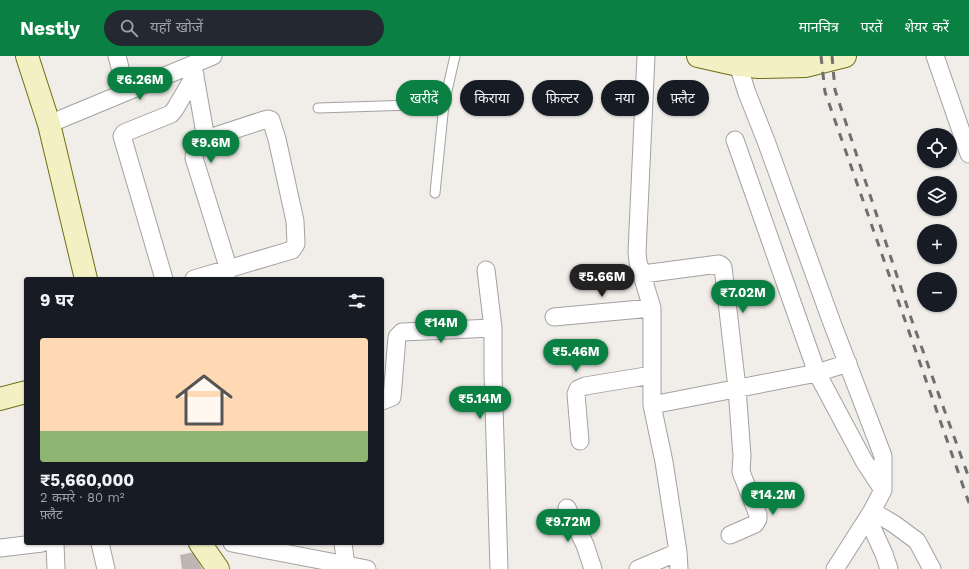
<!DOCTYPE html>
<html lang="hi">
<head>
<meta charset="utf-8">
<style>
  :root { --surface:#171b24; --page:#242831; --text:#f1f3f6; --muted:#9ea1a6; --accent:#0b8043 }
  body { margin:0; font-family:"Work Sans","Noto Sans Devanagari",sans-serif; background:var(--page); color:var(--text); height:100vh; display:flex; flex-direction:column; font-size:15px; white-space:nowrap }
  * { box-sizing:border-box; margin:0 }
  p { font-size:13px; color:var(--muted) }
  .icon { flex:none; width:22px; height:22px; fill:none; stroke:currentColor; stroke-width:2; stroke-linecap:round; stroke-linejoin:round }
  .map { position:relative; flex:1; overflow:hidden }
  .side { position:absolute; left:24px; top:221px; width:360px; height:268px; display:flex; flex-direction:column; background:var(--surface); border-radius:4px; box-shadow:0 1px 3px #0004 }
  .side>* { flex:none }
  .top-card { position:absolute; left:396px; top:24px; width:380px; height:36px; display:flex; gap:8px }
  .controls { position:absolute; left:917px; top:72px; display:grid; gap:8px }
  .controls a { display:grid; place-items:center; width:40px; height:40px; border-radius:50%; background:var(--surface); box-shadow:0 1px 3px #0004; font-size:20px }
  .price { position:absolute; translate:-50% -34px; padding:0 9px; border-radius:14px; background:var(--accent); color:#fff; font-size:13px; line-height:26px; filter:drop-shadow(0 1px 2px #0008) }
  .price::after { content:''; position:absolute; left:50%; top:24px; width:12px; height:9px; margin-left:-6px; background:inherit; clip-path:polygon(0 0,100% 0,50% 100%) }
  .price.active { background:#222; color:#fff }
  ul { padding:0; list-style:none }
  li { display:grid; align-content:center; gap:8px; height:212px; padding:0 16px }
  li span { display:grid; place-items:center; height:124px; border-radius:4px; color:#555 }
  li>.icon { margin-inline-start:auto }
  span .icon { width:72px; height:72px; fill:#fffc; stroke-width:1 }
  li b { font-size:17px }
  h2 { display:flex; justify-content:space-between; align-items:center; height:48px; padding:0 16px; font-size:17px }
  .pill { padding:0 14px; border-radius:18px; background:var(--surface); box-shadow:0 1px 3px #0004; font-size:14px; line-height:36px }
  .pill.active { background:var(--accent); color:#fff }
  header { display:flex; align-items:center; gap:24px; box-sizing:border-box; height:56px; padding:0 20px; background:var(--accent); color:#fff }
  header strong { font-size:19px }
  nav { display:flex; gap:22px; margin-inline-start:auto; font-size:14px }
  .search { width:280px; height:36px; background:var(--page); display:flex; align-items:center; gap:10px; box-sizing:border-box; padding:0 14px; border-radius:22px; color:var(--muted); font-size:15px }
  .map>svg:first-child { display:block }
</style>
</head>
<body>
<header>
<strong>Nestly</strong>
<div class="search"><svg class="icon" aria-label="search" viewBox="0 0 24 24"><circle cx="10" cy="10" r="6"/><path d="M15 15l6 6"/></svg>यहाँ खोजें</div>
<nav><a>मानचित्र</a><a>परतें</a><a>शेयर करें</a></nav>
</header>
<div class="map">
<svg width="969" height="513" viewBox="0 0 969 513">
  <rect width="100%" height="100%" fill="#f1ede9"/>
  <path fill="#beb6b2" d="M194 496 202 513H182L180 499Z"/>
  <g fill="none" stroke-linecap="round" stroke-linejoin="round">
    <g stroke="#a2a2a2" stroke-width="11">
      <path id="lane" d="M318 52 444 48
        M435 137 444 48 455 0"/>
    </g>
    <g stroke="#a2a2a2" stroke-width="19">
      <path id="street" d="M117 0 126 35
        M646 0 637 196 638 206 652 252V349L664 406 678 496 679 513
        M935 0 969 98
        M738 9 747 37 766 85 832 267 883 400V434L872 455 835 513
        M194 15 206 83 205 89 195 95 194 102 229 214
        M49 68 213 0
        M735 84 817 317 848 307
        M486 214 493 272V317L499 513
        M643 218 719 208 721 209 723 211 737 332 742 400 741 416 758 459V463L755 468 730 479
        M164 223 122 80 124 77 171 58 175 53 195 19
        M194 223 292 194 296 188 295 165 277 83 271 64 268 63 264 64 206 83
        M554 261 652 252
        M382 345 392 341 397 281 402 276 493 272
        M652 349 817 317 864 405 883 434
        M580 385 576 338 578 333 585 330 652 319
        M567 452 585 489 593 513
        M872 455 894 468 917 485 932 513
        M868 463 884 498 889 513
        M55 487 56 513
        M100 487 106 513
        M232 487 367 513
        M343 487 346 509
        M0 492 42 487
        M638 513 678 496"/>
    </g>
    <g stroke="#6e6f12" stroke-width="24">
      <path id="secondary" d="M27 0 49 68 86 223
        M698 0 738 9 759 11 805 10 845 0
        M0 343 26 336
        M200 487 218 513"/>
    </g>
    <use href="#lane" stroke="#fff" stroke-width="9"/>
    <use href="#street" stroke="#fff" stroke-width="17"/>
    <use href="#secondary" stroke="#f3f1c4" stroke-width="22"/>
    <path stroke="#6f6f6f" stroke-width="3" stroke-dasharray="8 8" stroke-linecap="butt" d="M821 0 825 36 969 447
      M832 0 835 34 911 262 969 422"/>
  </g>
</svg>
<div class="controls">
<a><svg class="icon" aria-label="locate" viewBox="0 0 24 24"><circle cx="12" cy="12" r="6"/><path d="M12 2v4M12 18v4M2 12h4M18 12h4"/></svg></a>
<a><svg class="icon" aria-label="layers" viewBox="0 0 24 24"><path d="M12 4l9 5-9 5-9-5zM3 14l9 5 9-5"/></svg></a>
<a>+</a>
<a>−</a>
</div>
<b class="price" style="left:140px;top:45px">₹6.26M</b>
<b class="price" style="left:211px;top:108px">₹9.6M</b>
<b class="price active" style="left:602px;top:242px">₹5.66M</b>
<b class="price" style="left:743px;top:258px">₹7.02M</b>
<b class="price" style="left:441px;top:288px">₹14M</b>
<b class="price" style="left:576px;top:317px">₹5.46M</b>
<b class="price" style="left:480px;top:364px">₹5.14M</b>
<b class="price" style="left:773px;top:460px">₹14.2M</b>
<b class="price" style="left:568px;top:487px">₹9.72M</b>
<div class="top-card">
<a class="pill active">खरीदें</a>
<a class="pill">किराया</a>
<a class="pill">फ़िल्टर</a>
<a class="pill">नया</a>
<a class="pill">फ़्लैट</a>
</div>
<section class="side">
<h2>9 घर<svg class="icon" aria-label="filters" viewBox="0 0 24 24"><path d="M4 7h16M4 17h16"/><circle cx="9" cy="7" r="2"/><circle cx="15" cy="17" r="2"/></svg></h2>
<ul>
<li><span style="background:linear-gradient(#ffd9b3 75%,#8fb573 0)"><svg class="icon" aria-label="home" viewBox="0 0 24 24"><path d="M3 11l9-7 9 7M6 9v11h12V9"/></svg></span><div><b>₹5,660,000</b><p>2 कमरे · 80 m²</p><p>फ़्लैट</p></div></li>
</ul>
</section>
</div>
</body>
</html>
